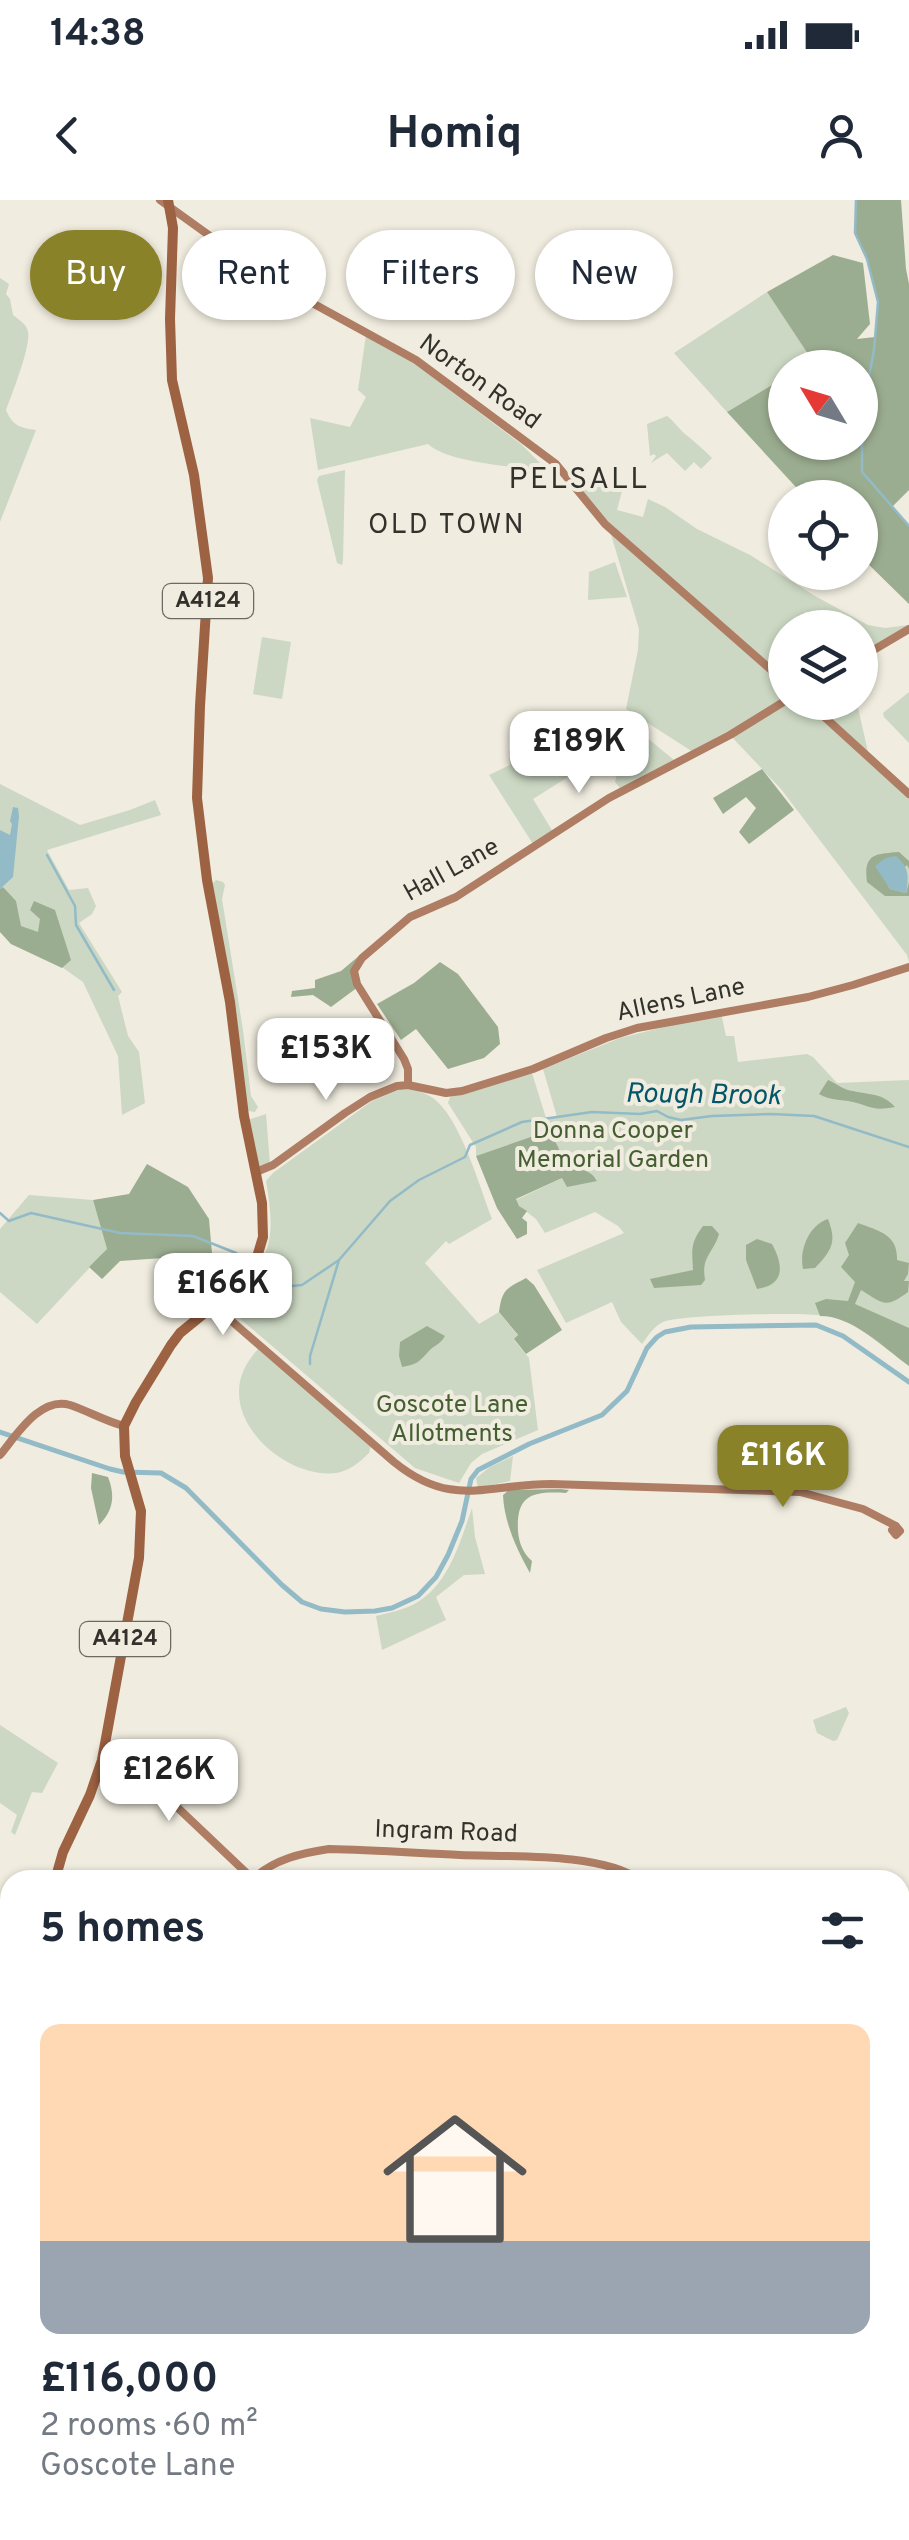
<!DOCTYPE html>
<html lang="en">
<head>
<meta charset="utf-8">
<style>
  :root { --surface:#fff; --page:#f2f2f3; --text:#1f2937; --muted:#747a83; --line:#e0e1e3; --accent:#8a8229 }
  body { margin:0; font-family:Overpass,sans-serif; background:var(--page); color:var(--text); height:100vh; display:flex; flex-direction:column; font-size:38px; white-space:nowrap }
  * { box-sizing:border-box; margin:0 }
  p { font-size:32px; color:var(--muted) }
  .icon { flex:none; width:55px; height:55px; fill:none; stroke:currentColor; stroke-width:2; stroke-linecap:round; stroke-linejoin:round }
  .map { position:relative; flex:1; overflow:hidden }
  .side { position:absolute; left:0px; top:1670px; width:910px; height:670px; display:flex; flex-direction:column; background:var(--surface); border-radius:30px 30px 0 0; box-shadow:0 2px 8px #0004 }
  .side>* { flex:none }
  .banner { position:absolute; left:30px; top:30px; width:850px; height:90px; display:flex; gap:20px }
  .needle { width:65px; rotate:308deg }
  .tools { position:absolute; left:768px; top:150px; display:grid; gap:20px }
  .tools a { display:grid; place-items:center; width:110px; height:110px; border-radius:50%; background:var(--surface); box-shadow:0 2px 8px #0004; font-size:50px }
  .price { position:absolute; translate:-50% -85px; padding:0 22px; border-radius:20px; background:#fff; color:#222; font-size:32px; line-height:65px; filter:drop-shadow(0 2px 5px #0008) }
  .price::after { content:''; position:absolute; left:50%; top:60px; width:30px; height:22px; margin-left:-15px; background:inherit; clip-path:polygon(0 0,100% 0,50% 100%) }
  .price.current { background:var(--accent); color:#fff }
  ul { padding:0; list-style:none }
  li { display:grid; align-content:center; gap:20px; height:530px; padding:0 40px }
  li+li { border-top:2px solid var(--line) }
  li span { display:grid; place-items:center; height:310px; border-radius:20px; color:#555 }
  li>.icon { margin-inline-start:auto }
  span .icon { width:180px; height:180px; fill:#fffc; stroke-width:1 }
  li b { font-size:42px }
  h2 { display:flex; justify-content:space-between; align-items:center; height:120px; padding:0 40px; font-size:42px }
  .chip { padding:0 35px; border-radius:45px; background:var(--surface); box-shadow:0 2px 8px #0004; font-size:35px; line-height:90px }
  .chip.current { background:var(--accent); color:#fff }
  .status { display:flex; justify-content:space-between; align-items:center; height:70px; padding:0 50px; background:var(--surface); direction:ltr }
  .status svg { height:28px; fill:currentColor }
  header { display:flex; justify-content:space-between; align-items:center; height:130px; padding:0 40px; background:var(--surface); font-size:45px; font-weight:700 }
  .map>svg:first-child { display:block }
</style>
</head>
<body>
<div class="status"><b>14:38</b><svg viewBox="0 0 49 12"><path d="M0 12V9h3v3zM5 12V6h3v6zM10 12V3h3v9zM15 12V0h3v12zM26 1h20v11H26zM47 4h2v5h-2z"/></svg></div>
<header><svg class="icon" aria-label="back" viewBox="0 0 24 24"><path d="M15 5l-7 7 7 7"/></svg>Homiq<svg class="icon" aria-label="person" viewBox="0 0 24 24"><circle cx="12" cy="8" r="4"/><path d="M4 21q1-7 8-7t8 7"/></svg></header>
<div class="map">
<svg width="909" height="2340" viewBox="0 0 909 2340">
  <rect width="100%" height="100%" fill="#f0ecdf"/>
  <path fill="#ccd8c3" d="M0 78 9 84 6 94 10 99 13 115C19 120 27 124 28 132 31 146 12 194 6 210 12 225 20 228 36 230L0 322Z
    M767 92 813 161 801 167 785 168V177L727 212 674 153Z
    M366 135 410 160 521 244 540 263 536 270C509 266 447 262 428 244L318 270 310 218 350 227 366 197 358 190Z
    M667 216C674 221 678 228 685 234 695 242 703 249 712 258L701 269 694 262 685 271 667 253 651 263 656 256 654 254 650 256 647 224Z
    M345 270 343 360 342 365 337 363 317 280 319 276Z
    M580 275 622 291 617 310 643 317 648 299 665 307 697 329 750 355 815 396 868 425 885 428 909 425V427L860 456V428H785V479L607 321 571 278Z
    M610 331 785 483V502L857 503 868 552 909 594V762L907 755 781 589 730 535 693 552 626 509 638 450 639 429Z
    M615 362 627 397 588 400 589 372Z
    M262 437 291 442 282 499 253 494Z
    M909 492V543L884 517 883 513Z
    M628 529 636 536 640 532 674 560 620 588 615 582Z
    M558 533 585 566 533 599 553 632 533 644 489 575 510 565 509 551Z
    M0 584 80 625 130 610 155 600 161 615 47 650 69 690 88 688 96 706 92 714 79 723 122 792 118 796 128 836 139 852 145 903 122 915 118 856 83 782 56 763 11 744 0 732Z
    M216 680 223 682 225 685 222 699 243 830 251 896 258 907 255 912 249 911 247 908 212 684Z
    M721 813 726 836H734L738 862 807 854 813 857 837 883 909 880V1166C887 1150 864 1129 839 1118 823 1111 678 1114 663 1122 654 1126 648 1136 642 1144L621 1122 612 1102 566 1123 537 1070 624 1033 618 1026 595 1012 545 1033 536 1019 519 1006 516 1000 562 978 597 980C589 968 580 972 570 964 557 954 561 941 545 932L476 956V947L448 903 450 897 532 873 546 918 557 917 543 869 620 838Z
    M403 888C414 890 424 892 433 898 460 917 480 988 492 1019L449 1044 446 1041 425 1063 479 1124 499 1112 518 1136 514 1140 529 1158 538 1230 482 1254 471 1263 459 1283 415 1268 230 1110 228 1104C270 1056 277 1046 266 981L273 973 372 901Z
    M266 914 270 964 258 967 248 920Z
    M29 995 93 1000 107 1049 37 1124 0 1092V1029Z
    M258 1149 371 1245 369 1253C360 1262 349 1271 336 1273 293 1278 238 1236 239 1191 239 1175 248 1160 258 1149Z
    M513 1256 510 1281 478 1288 476 1278 490 1267Z
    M472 1308 475 1337 485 1374 464 1375 436 1397 446 1420 382 1450 376 1416C387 1413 398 1411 408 1407 447 1391 459 1345 472 1308Z
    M846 1507 849 1513 837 1540 833 1541 817 1533 813 1520Z
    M0 1525 58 1563 42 1593 32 1592 15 1635 11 1632 17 1615 0 1603Z
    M10 2022V2133L0 2136V2056Z
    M721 2330H792L799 2333 795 2340H716Z"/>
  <path fill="#9bad90" d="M856 0H901L906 69 909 84V290L892 307 909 326V404L860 356V298L805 297 727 212 785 177V242H860V168L801 167 812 160 767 92 833 55 863 63 870 124 857 139 875 137 878 102 867 59 855 33Z
    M762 569 794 610 749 644 739 632 756 608 746 597 723 614 713 598Z
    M899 652 909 661V669L907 665 887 684 890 689 906 693 909 682V696H885L867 682C863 653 876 654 899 652Z
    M3 687 16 701 21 726 38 732 40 719 30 710 34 701 55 710 71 760 62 768 11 744 0 732V689Z
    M366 750 354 765 358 787 331 807 313 795 291 797 292 791 315 788V780L341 771Z
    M440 762 458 774 498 827 500 844 484 858 448 869 416 829 401 840 377 804 414 783Z
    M828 880C837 884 844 890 853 891 870 895 883 893 895 907 872 911 873 907 853 902 840 899 831 901 819 894Z
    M545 932C561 941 557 955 570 964 581 972 590 968 597 981L567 987 562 978 516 999 519 1006 527 1011 522 1018 527 1022V1034L517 1039 497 1008 476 956Z
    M147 964 188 987 209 1019 213 1065 203 1081 180 1061 163 1058 120 1061 102 1079 89 1067 107 1049 93 1000 129 994Z
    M828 1019C837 1042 832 1050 815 1068L803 1069C799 1050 809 1025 828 1019Z
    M858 1023C880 1031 898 1035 897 1060L909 1063 908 1074 904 1081H909L908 1092C885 1109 884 1104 861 1090L855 1104 909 1128V1166C883 1147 853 1116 820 1116L815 1103 826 1099 848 1101 855 1082 841 1067 849 1055 845 1043Z
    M703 1026H712L719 1034C713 1054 701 1056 705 1080L701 1085 654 1088 650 1079 693 1070C692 1050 690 1043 703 1026Z
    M757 1039 772 1044C783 1064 786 1085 757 1089L746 1060V1045Z
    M526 1078 534 1085 562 1130 526 1154 514 1139 518 1135 499 1112C502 1089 506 1089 526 1078Z
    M427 1126 445 1136C440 1145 434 1145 428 1152 418 1163 417 1164 402 1167L399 1156 400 1142Z
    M92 1273 108 1277C115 1295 114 1310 99 1325L91 1288Z
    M560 1289 569 1290 566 1293C532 1291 516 1295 518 1331 519 1343 523 1353 532 1361L530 1373C517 1350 504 1322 503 1295L509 1290Z"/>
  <path fill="#93bac7" d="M13 607 18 608 19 616 13 677 0 689V630L10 635 12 624 10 621Z
    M896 656C909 668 909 675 906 693L890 689 875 666 886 658Z"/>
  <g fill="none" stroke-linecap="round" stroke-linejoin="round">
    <path stroke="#93bac7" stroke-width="2.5" d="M856 0 855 33 867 59 878 102 874 150 862 214V272
      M863 273 909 326
      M47 655 75 706 76 725 114 790
      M0 1013 9 1021 31 1013 120 1033 193 1036 236 1053 250 1061
      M258 1066C270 1074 282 1077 292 1086L302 1085 339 1060 390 1001 419 980 465 957 470 945 522 922 592 912 640 914 657 911 668 917 681 920 712 916 771 914 814 916 909 947
      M310 1164V1156L339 1060"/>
    <path stroke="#93bac7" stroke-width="5" d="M0 1232 110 1269 123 1272 161 1273 186 1288 282 1385 302 1402 321 1409 345 1412 375 1411 392 1408 418 1396 436 1377 448 1355 462 1321 471 1279 478 1270 529 1244 602 1215 627 1191 647 1148 657 1137 665 1132 691 1127 816 1125 843 1136 909 1182"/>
    <path stroke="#ae7d63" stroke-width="8" d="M160 0 274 82 416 160 556 264 605 324 785 482
      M860 458 909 429
      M808 502 909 594
      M408 885V869L404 859 357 784 354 771 362 758 410 717 456 697 609 598 730 535 785 501
      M256 972 273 965 345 913 370 897 397 886 408 885 446 893 462 891 533 869 606 838 637 828 808 797 853 785 909 767
      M213 1105 394 1262C452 1309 486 1284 551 1284L800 1292 863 1309 896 1326
      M0 1255C16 1236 40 1196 70 1205 88 1211 105 1221 124 1226
      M896 1326 900 1331 896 1335 892 1330Z
      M105 1547 159 1590 254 1680
      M253 1679C274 1659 302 1653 329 1649 373 1650 416 1653 460 1655 508 1657 601 1652 640 1680
      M900 1718H909
      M900 2211 909 2210
      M0 2279 10 2284
      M0 2339 4 2332 10 2328"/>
    <path stroke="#9d6242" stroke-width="10" d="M55 1680 63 1652 90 1595 102 1560 139 1358 141 1311 125 1256 124 1226 136 1202 171 1145 180 1133 234 1089 246 1075 257 1057 263 1037 262 1003 244 916 230 802 207 680 197 598 200 506 208 378 194 275 172 180 170 119 173 28 168 0
      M10 1857V1882
      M0 1968 10 1946"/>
    <path stroke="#8e4a23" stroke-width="12" d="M0 1979 10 1987
      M589 2330 627 2340"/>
  </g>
  <g text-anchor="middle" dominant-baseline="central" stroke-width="8" stroke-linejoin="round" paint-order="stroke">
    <g fill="#f0ecdf" stroke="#6b6962" stroke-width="2.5">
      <rect x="163" y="384" width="90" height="34" rx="8"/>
      <rect x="80" y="1422" width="90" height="34" rx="8"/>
    </g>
    <g font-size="22" font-weight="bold" fill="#32312c">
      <text x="208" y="401">A4124</text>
      <text x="125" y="1439">A4124</text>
    </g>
    <g font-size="25" fill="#32312c" stroke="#f0ecdf">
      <text transform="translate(479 183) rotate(36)">Norton Road</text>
      <text transform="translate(452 671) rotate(-29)">Hall Lane</text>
      <text transform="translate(681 801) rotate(-12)">Allens Lane</text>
      <text transform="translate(446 1633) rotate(2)">Ingram Road</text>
    </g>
    <g font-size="25" fill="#455f31" stroke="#f0ecdf">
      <text x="613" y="932">Donna Cooper<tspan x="613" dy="29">Memorial Garden</tspan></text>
      <text x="452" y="1206">Goscote Lane<tspan x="452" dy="29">Allotments</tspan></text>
    </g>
    <g font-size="28" letter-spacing="2.5" fill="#32312c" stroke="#f0ecdf">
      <text x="447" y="326">OLD TOWN</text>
    </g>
    <g font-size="28" font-style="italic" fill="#035669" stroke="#f0ecdf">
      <text transform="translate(703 896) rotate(1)">Rough Brook</text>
    </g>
    <g font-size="30" letter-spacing="2.5" fill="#32312c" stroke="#f0ecdf">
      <text x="579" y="280">PELSALL</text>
    </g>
  </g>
</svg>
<div class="tools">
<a><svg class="needle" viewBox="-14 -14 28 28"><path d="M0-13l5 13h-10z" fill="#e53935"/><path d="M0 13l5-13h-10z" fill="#747a83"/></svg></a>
<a><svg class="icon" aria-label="locate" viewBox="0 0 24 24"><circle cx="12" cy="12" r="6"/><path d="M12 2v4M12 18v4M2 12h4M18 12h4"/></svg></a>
<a><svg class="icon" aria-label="layers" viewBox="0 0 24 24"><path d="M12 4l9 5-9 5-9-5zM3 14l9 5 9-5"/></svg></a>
</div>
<b class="price" style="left:579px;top:596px">£189K</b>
<b class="price" style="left:326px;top:903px">£153K</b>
<b class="price" style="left:223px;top:1138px">£166K</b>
<b class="price current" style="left:783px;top:1310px">£116K</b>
<b class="price" style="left:169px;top:1624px">£126K</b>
<div class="banner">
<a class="chip current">Buy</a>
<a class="chip">Rent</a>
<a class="chip">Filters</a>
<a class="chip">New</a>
</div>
<section class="side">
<h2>5 homes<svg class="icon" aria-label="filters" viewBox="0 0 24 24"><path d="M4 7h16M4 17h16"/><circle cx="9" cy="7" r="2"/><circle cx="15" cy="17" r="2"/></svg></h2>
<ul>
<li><span style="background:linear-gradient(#ffd9b3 70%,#9aa5b1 0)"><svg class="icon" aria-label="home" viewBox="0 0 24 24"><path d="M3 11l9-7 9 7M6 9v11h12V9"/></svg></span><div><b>£116,000</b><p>2 rooms · 60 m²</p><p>Goscote Lane</p></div></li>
</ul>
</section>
</div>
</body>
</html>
